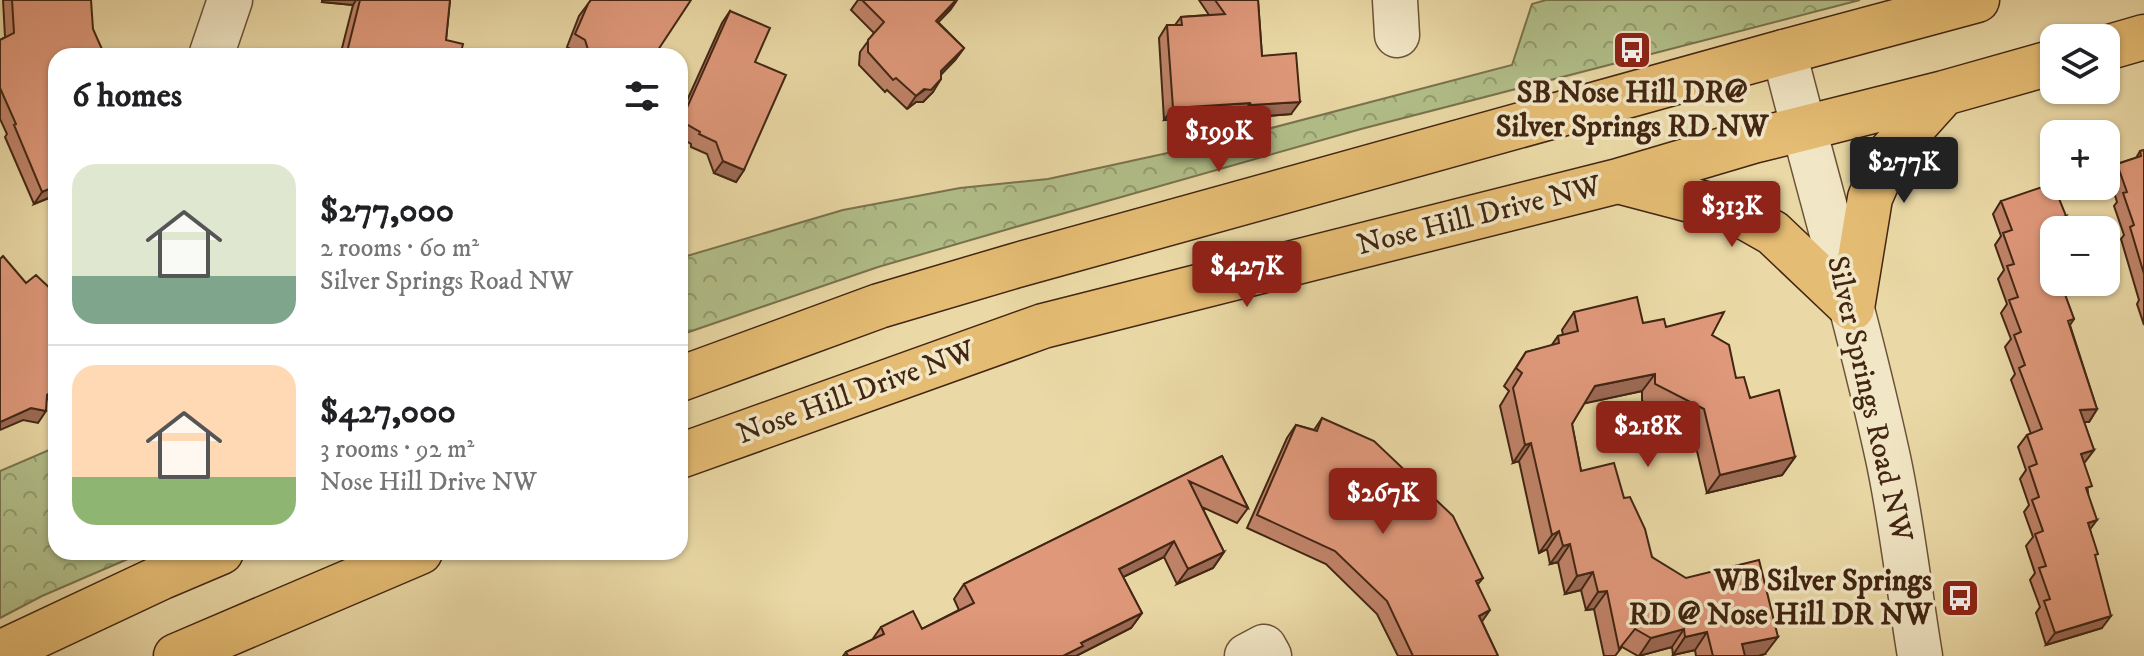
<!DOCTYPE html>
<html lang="en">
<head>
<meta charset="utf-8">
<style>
  :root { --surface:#fff; --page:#f6f6f6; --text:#202124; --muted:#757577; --line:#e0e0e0; --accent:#8f2418 }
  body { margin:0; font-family:"IM FELL DW Pica",serif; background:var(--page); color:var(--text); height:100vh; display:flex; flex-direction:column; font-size:30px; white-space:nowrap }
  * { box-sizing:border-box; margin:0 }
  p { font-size:26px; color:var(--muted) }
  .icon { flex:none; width:44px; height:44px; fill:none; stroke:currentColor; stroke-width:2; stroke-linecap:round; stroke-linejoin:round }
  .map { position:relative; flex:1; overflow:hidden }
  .panel { position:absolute; left:48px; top:48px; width:640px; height:512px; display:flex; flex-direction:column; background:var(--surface); border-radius:24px; box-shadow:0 2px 6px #0004 }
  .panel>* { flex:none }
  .controls { position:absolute; left:2040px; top:24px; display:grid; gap:16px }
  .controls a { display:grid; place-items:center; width:80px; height:80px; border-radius:16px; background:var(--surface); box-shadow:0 2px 6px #0004; font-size:40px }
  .price { position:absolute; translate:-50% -68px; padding:0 18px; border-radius:8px; background:var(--accent); color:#fff; font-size:26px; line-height:52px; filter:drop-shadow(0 2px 4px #0008) }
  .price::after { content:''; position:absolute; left:50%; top:48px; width:24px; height:18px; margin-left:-12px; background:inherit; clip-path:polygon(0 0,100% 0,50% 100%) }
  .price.on { background:#222; color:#fff }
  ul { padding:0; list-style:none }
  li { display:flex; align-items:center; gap:24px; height:200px; padding:0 24px }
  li+li { border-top:2px solid var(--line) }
  li span { display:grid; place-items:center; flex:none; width:224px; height:160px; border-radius:24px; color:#555 }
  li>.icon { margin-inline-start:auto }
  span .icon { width:96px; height:96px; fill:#fffc; stroke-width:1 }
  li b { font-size:34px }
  h2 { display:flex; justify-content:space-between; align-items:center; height:96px; padding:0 24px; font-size:34px }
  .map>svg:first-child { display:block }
</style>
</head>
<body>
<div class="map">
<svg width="2144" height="656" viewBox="0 0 2144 656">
  <defs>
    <pattern id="forest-crowns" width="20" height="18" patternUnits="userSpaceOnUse" patternTransform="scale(2)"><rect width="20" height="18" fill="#b2c08a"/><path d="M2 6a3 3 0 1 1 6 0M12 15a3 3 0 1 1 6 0" fill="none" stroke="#929c70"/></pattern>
  </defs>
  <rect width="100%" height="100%" fill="#ead9a6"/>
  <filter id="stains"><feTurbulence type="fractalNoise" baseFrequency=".0025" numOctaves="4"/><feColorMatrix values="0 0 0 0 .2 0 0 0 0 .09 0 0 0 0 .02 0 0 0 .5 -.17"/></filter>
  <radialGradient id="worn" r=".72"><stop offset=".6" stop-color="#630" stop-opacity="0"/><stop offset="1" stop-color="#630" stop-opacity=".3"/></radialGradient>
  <path fill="url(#forest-crowns)" stroke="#7a734e" stroke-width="2" d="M1546 0H1860L1361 129 1012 228 878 267 680 335V258L843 210 960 188 1048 179 1108 166 1218 142 1512 65 1532 4Z
    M56 447V552H144L42 596 0 618V471Z"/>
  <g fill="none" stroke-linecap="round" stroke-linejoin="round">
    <g stroke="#6c5338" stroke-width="47">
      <path id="minor" d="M1395 0 1397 35
        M1784 52C1818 187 1858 321 1888 458 1902 523 1909 590 1920 656
        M212 53 230 0
        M1247 656 1264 647 1269 656"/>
    </g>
    <g stroke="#422613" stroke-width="47">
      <path id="major" d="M2106 48 2144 37
        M1618 181 1736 212 1773 233 1852 308
        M1852 308 1870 198 1889 154 1944 93
        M680 379 879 306 1014 266 1784 52 1977 0
        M680 456 1043 326 1618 181 1753 141 1944 93 2054 62
        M0 653 162 577 221 552
        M176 656 420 552"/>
    </g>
    <use href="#minor" stroke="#f1e6c5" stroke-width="44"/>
    <use href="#major" stroke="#e5bc73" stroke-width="44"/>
  </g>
  <path fill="#c08369" stroke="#422613" stroke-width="2" d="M3 0H91L56 56V195L34 204 5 137 7 134 0 119V40L5 37Z
    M322 0H450L446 40 460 56H340L353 5 322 2Z
    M591 0 654 56H577L576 52 567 47 579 16Z
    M858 0H957L950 10 938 22 964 48 955 60 941 74 933 92 923 102H916L907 109 887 90 885 92 859 65 860 52 874 33 851 10Z
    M1199 0H1258L1262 56 1291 114 1242 118V115L1164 120 1159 38 1167 25H1175L1181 17 1209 15Z
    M730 11 755 62 744 170 736 182 714 173 707 154 691 147V144L680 137V116L722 23Z
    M2144 150V325L2137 304 2139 300 2121 239 2124 235 2114 206 2117 202 2109 176 2117 164 2136 158 2140 151Z
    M2001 201 2066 216 2059 226 2065 295 2074 319 2070 325 2097 409 2089 422H2084L2094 450 2084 463 2088 492 2090 530 2095 558 2102 628 2046 645 2036 613 2040 607 2030 580 2035 573 2026 546 2033 537 2024 512 2029 505 2020 479 2026 470 2018 447 2027 435 2031 434 2011 380 2015 374 2005 347 2011 339 2001 313 2007 304 1998 279 2004 270 1995 245 2001 236 1993 214Z
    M1574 312 1712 335 1736 378 1795 457 1782 475 1707 493 1691 426 1642 401V391L1584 403 1572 424 1581 471 1624 498 1652 557 1765 654 1758 656H1696L1695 650 1673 655 1672 647 1638 656 1622 647 1615 656H1604L1594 609 1586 610 1581 590 1565 594 1558 562 1550 564 1547 549 1539 553 1519 461 1513 463 1500 406 1509 391 1504 386 1526 352 1551 346 1558 336 1563 335 1562 330Z
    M1322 418 1483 578 1478 584 1482 622 1498 656H1398L1377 614 1326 564 1247 528 1287 438 1296 425 1314 430Z
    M1222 456 1248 508 1237 523 1202 507 1224 552 1213 568 1177 584 1164 557 1123 577 1142 613 1131 628 1076 656H843L846 652 872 640 881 627 922 629 959 610 954 599 964 584Z"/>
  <path fill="#9c6a55" stroke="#422613" stroke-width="2" d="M323 0H356L353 5 322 2Z
    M957 0 950 10 928 33 936 21Z
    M964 48 955 60 933 83 941 71Z
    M941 79 933 92 923 102H916L907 109 916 96Z
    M1300 102 1291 114 1242 118 1251 105Z
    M1250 103 1242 115 1164 120 1173 108Z
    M723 161 744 170 736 182 714 173Z
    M56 186V195L34 204 42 192Z
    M2066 216 2057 229V220Z
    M2072 285 2063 298V289Z
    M1655 374 1642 391 1582 404 1595 386Z
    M56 387V392L38 407 47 395Z
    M31 408 46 411 38 423 23 420 0 430V422Z
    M2097 409 2089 422H2071L2080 410Z
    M1531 443 1519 461 1513 463 1525 445Z
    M2094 450 2085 462 2072 467 2081 454Z
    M1795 457 1782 475 1707 493 1720 475Z
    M2097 520 2088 532V523Z
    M1559 531 1547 549 1539 553 1552 535Z
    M1174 541 1164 557 1109 584 1119 569Z
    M1570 544 1558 562 1550 564 1563 546Z
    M1224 552 1213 568 1177 584 1188 569Z
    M1593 572 1581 590 1565 594 1577 576Z
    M1607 591 1594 609 1586 610 1598 592Z
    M1490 610 1481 623 1479 616Z
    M1142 613 1131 628 1076 656H1063L1081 643Z
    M2111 616 2102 628 2046 645 2055 633Z
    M1684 629 1672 647 1639 656 1651 638Z
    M1707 632 1695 650 1673 655 1685 637Z
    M1778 637 1765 654 1758 656H1734L1742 644Z"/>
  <path fill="#df987a" stroke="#422613" stroke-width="2" d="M12 0H91L93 29 105 56H56V186L42 192 14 125 16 124 0 88V40L14 33Z
    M360 0H450L446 40 463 44 460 56H346Z
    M591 0H691L654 56H590L585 40 575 34 588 4Z
    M862 0H956L936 21 964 48 941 71V79L931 90 924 89 916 96 896 78 893 80 868 52V40L884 22Z
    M1215 0H1258L1262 56 1296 53 1300 102 1251 105 1250 103 1173 108 1167 25H1182L1181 17 1225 14Z
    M730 11 770 28 755 62 786 75 744 170 723 161 716 142 699 134 700 132 681 121Z
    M2144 150V274L2130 227 2134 225 2123 193 2127 192 2117 164 2141 156 2140 151Z
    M2054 183V186L2066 216 2057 220 2061 230H2054V282H2071L2072 285 2063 289 2074 319 2068 321 2097 409 2080 410 2094 450 2081 454 2092 486 2086 488 2097 520 2088 523 2098 554 2095 555 2111 616 2055 633 2044 601 2050 599 2039 568 2046 566 2035 534 2043 531 2032 500 2039 497 2029 467 2037 464 2027 435 2042 429 2019 368 2025 365 2014 335 2021 332 2009 300 2018 297 2007 266 2014 264 2003 233 2012 230 2001 201Z
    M3 256 26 283 36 275 56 294V387L47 395 46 411 31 408 0 422V259Z
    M1637 297 1643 323 1664 319 1666 327 1724 312 1712 335 1729 345 1736 378 1744 377 1750 398 1779 390 1795 457 1720 475 1704 409 1655 384V374L1595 386 1572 424 1581 471 1614 463 1624 498 1630 497 1645 529 1652 557 1686 578 1759 560 1778 637 1742 644 1745 656H1713L1707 632 1685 637 1684 629 1651 638 1635 629 1619 649 1607 591 1598 592 1593 572 1577 576 1570 544 1563 546 1559 531 1552 535 1531 443 1525 445 1513 388 1522 373 1516 368 1526 352 1559 343 1558 336 1578 331 1574 312Z
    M1322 418 1374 441 1453 516 1483 578 1476 581 1490 610 1479 616 1498 656H1413L1387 601 1335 551 1257 515 1296 425 1317 431Z
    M1222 456 1248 508 1189 481 1224 552 1188 569 1174 541 1119 569 1142 613 1081 643 1083 646 1063 656H848L846 652 884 634 881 627 913 611 922 629 974 603 964 584Z"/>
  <defs>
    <g id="bus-square" transform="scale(2)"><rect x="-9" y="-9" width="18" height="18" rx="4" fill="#8f2418" stroke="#f1e6c5"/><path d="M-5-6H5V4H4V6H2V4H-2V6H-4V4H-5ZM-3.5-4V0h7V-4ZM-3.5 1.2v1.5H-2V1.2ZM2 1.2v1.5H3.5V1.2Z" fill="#fff"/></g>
  </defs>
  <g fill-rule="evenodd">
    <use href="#bus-square" x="1632" y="50"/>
    <use href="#bus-square" x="1960" y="598"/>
  </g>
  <g text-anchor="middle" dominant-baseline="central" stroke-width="7" stroke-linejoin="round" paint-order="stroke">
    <g font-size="30" font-weight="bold" fill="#422613" stroke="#f1e6c5">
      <text x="1632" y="93">SB Nose Hill DR@<tspan x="1632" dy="34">Silver Springs RD NW</tspan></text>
      <text x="1932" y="581" text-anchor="end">WB Silver Springs<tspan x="1932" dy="34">RD @ Nose Hill DR NW</tspan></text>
    </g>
    <g font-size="30" fill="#422613" stroke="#f1e6c5">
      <text transform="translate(1479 216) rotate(-14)">Nose Hill Drive NW</text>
      <text transform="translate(856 393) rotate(-20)">Nose Hill Drive NW</text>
      <text transform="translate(1869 399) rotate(77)">Silver Springs Road NW</text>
    </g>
  </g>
  <rect width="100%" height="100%" filter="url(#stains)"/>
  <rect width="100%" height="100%" fill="url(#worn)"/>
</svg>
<div class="controls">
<a><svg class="icon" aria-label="layers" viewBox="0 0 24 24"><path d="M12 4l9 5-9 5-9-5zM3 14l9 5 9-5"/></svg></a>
<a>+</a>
<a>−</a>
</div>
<b class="price" style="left:1219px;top:174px">$199K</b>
<b class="price on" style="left:1904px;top:205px">$277K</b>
<b class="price" style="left:1732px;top:249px">$313K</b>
<b class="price" style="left:1247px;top:309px">$427K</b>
<b class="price" style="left:1648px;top:469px">$218K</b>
<b class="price" style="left:1383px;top:536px">$267K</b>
<section class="panel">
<h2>6 homes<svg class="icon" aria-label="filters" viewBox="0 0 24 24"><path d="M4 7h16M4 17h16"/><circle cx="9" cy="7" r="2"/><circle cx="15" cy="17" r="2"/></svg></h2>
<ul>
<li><span style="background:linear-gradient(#dfe7d0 70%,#7fa58c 0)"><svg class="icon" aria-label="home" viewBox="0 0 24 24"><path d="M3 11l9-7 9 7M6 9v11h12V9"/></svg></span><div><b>$277,000</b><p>2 rooms · 60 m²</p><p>Silver Springs Road NW</p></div></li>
<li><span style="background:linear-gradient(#ffd9b3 70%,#8fb573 0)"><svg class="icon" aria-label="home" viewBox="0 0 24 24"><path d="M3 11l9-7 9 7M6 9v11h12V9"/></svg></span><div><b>$427,000</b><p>3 rooms · 92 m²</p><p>Nose Hill Drive NW</p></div></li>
</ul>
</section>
</div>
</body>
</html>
